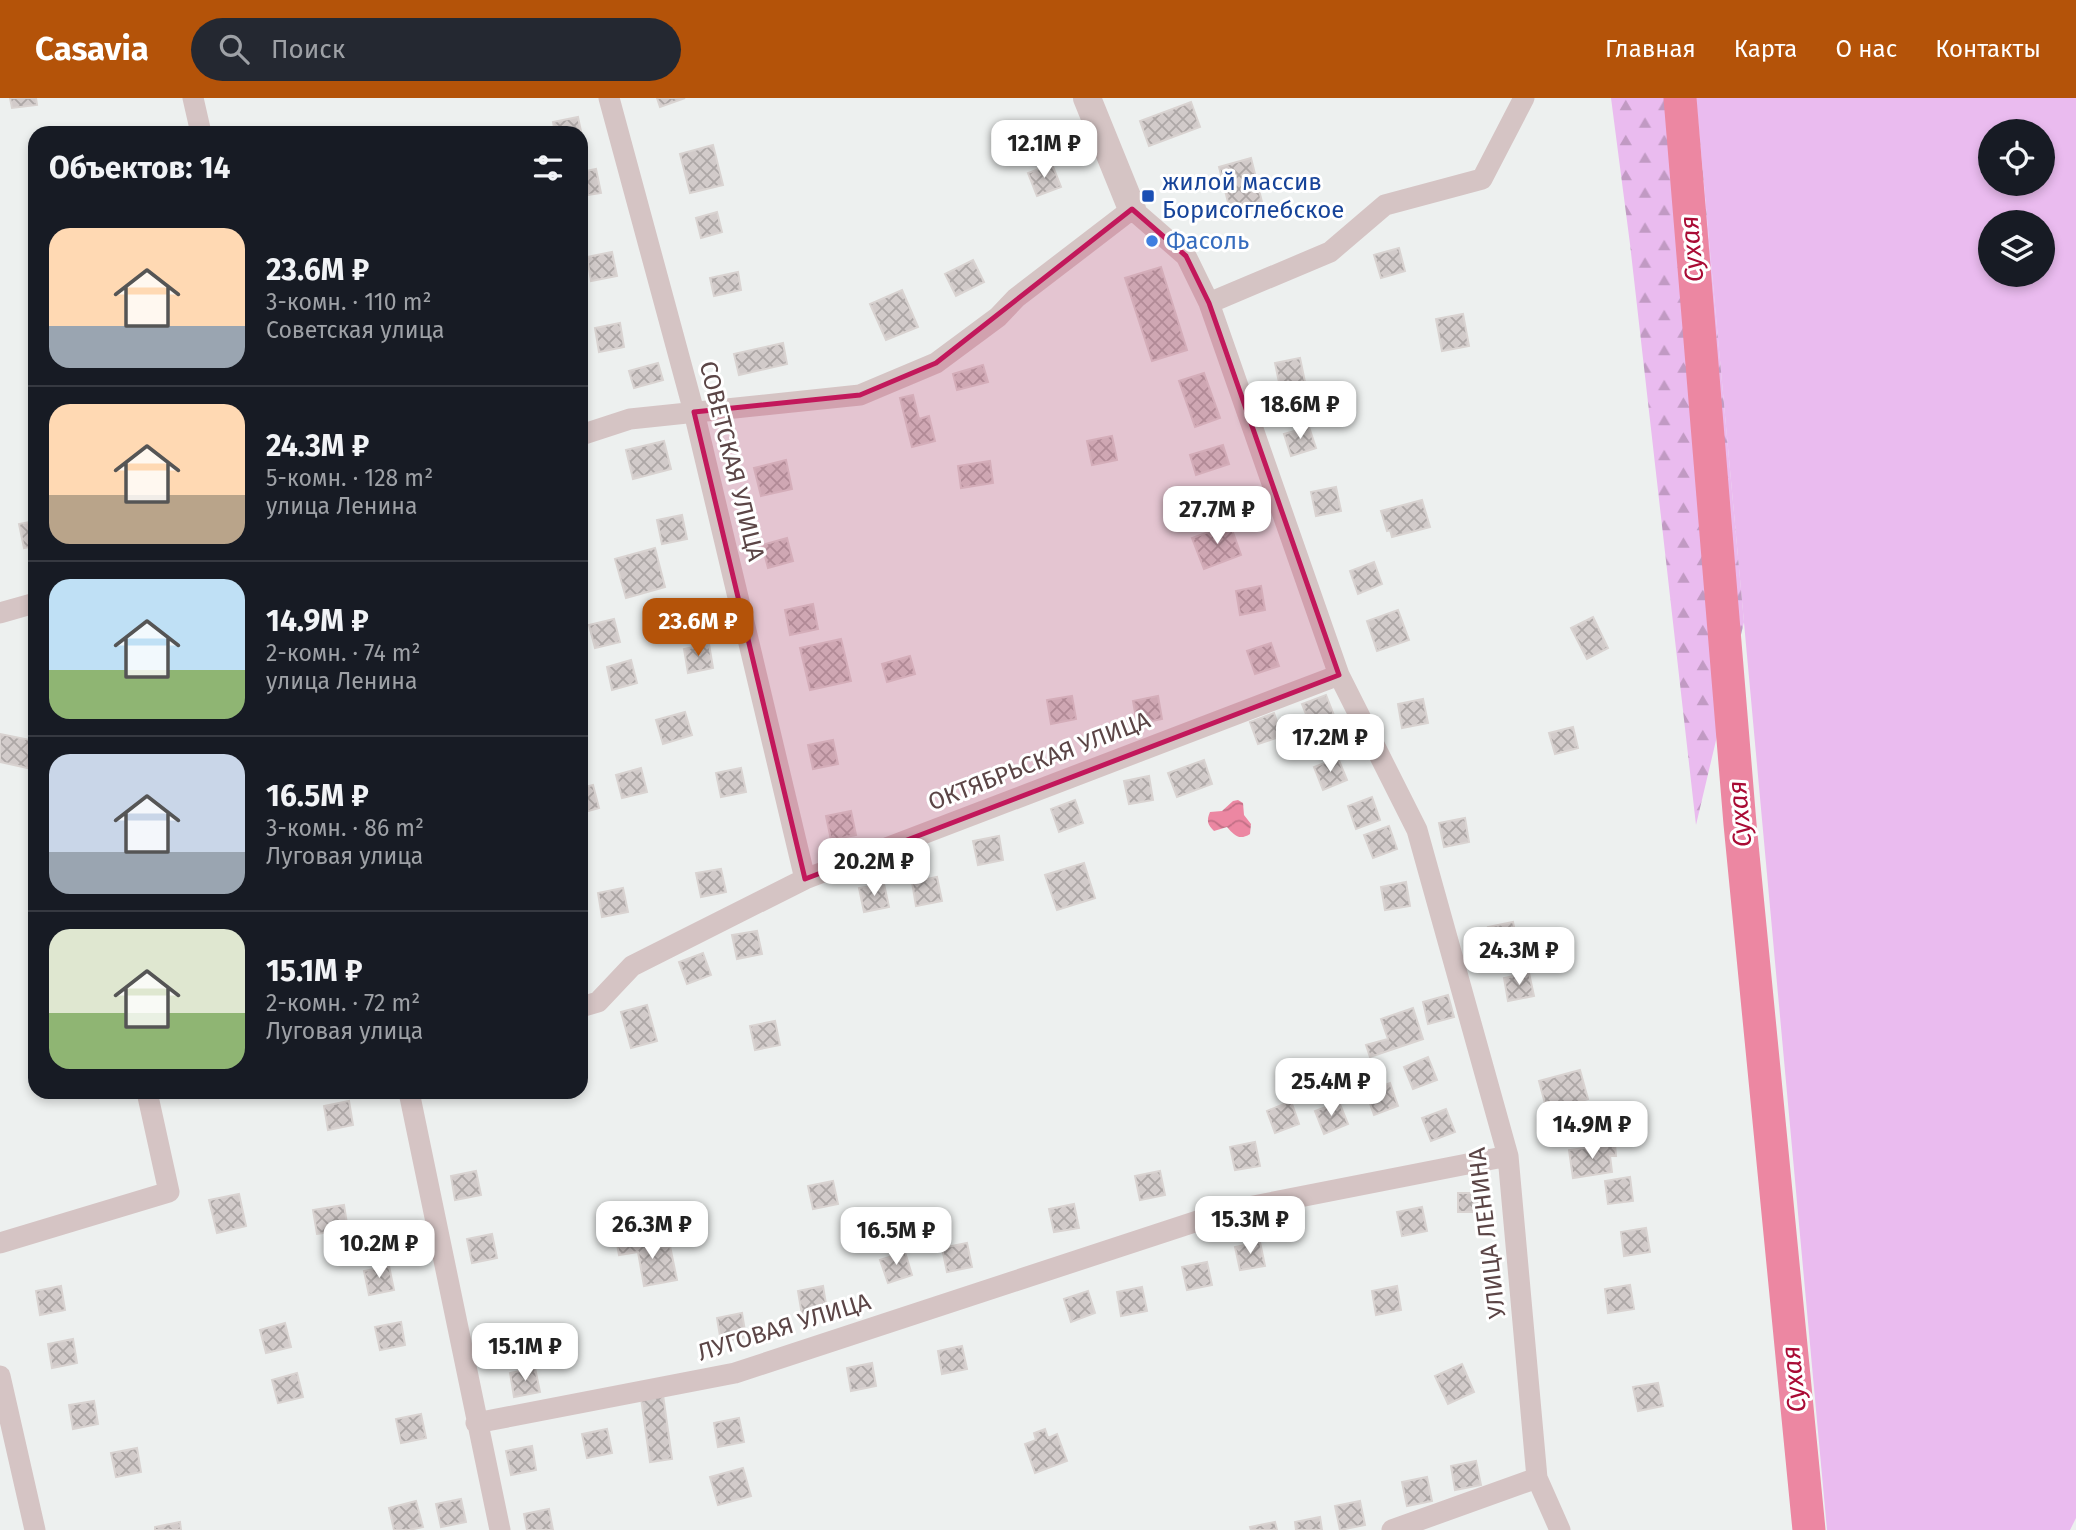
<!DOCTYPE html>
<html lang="ru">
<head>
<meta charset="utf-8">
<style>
  :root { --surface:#171b24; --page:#242831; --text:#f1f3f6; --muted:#9ea1a6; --line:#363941; --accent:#b45309 }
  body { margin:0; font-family:"Fira Sans",sans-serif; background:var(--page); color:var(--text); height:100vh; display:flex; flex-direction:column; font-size:26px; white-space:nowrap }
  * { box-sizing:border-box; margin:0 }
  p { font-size:23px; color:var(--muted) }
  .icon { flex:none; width:38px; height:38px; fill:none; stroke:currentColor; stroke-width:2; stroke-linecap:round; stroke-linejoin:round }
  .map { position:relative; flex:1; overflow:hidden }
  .side { position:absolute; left:28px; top:28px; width:560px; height:973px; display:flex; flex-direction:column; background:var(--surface); border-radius:21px; box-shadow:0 4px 10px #0003 }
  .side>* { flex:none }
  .controls { position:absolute; left:1978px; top:21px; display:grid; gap:14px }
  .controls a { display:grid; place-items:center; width:77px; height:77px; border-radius:50%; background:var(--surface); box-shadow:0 4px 10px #0003; font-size:35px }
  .price { position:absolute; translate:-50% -60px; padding:0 16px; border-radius:14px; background:#fff; color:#222; font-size:23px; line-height:46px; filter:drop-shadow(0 2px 4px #0008) }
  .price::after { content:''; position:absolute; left:50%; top:42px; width:21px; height:16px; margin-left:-10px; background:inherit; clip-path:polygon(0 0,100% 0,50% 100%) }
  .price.selected { background:var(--accent); color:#fff }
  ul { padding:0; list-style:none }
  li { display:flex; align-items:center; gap:21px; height:175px; padding:0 21px }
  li+li { border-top:2px solid var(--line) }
  li span { display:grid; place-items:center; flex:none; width:196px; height:140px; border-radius:21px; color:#555 }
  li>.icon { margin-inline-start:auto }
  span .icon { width:84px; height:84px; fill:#fffc; stroke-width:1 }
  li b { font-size:30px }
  h2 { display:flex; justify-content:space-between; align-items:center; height:84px; padding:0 21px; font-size:30px }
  header { display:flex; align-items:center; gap:42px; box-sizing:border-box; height:98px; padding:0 35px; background:var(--accent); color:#fff }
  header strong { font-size:33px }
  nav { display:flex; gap:38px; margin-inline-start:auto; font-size:24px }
  .search { width:490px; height:63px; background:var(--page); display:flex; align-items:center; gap:18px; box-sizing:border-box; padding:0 24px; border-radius:38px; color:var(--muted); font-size:26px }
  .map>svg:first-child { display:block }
</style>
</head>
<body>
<header>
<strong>Casavia</strong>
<div class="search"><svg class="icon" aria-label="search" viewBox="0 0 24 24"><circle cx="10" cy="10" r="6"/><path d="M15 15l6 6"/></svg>Поиск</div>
<nav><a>Главная</a><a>Карта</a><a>О нас</a><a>Контакты</a></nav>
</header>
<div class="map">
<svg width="2076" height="1432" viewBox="0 0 2076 1432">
  <defs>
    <pattern id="forest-firs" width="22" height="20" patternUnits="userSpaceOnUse" patternTransform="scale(1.75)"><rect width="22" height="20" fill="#eabbef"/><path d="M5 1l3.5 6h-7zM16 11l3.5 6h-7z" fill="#c19ac3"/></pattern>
    <pattern id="water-waves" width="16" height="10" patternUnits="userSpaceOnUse" patternTransform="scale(1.75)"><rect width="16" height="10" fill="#ec87a2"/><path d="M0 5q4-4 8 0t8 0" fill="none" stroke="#c27086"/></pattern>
    <pattern id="building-cross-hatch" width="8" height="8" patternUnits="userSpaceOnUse" patternTransform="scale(1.75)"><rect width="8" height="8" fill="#d2cbca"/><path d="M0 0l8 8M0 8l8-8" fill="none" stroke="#ada7a6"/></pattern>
  </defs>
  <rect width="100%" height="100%" fill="#edf0ef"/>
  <path fill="#eabbef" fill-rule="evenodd" d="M1696 0H2076V1420L2070 1432H1827ZM1990 33H2042V86H1990ZM1990 124H2042V177H1990Z"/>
  <path fill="url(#forest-firs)" d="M1611 0H1696L1744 524 1696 727 1630 146Z"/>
  <path fill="url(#water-waves)" d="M1238 702 1243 705 1244 717 1251 726 1250 736C1239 743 1234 737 1227 729L1214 733C1208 727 1206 723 1210 714L1222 713 1233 703Z"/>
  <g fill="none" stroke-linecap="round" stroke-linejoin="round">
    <path stroke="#ec87a2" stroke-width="33" d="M1680 0 1740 726 1809 1432"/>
  </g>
  <path fill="url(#building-cross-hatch)" stroke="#d9d3d1" stroke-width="2" d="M10 0H36L37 7 12 10Z
    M657 0H685L660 9Z
    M1191 4 1200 29 1149 48 1140 23Z
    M578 19 583 43H581V35H555L553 24Z
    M713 47 723 87 690 95 680 56Z
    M1251 60 1262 104 1230 112 1219 69Z
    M1052 66 1061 89 1037 98 1028 75Z
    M596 71 601 95 581 98V74Z
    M717 114 722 134 701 140 696 120Z
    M1399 150 1405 173 1381 180 1374 157Z
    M612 154 617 178 591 183 587 159Z
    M973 162 984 184 956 198 945 176Z
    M1161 169 1187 252 1152 263 1125 180Z
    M738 174 741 192 714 198 710 180Z
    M902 192 918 229 886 242 870 206Z
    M1463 216 1469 248 1442 253 1436 221Z
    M620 225 624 249 599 254 595 230Z
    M783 245 787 266 739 277 734 256Z
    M1300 260 1305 284 1280 289 1275 265Z
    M658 265 663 282 634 290 629 273Z
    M983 267 988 284 957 292 953 276Z
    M1204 275 1220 320 1195 329 1179 283Z
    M913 297 919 321 929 318 935 343 912 349 900 300Z
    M1309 329 1316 350 1291 358 1284 336Z
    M1112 338 1117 362 1092 367 1087 343Z
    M664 343 671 371 633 381 626 352Z
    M1223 347 1229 366 1196 377 1190 357Z
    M786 362 792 391 761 398 754 370Z
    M990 363 993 385 961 390 958 368Z
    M1336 389 1341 413 1316 418 1311 394Z
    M1422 402 1430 429 1392 439 1390 432 1387 433 1381 413Z
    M682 417 687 441 662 446 657 422Z
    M35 423V448L24 450 19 426Z
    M1230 426 1241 457 1204 471 1192 440Z
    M787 440 793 463 768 470 762 447Z
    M655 450 665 489 626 500 615 461Z
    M1374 464 1382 486 1358 496 1350 473Z
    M1261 488 1265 512 1240 517 1236 493Z
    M813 506 818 531 790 537 785 512Z
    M1398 512 1409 542 1377 553 1367 523Z
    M1593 519 1608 550 1587 561 1571 530Z
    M614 521 620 544 595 550 589 527Z
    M841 541 851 583 810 592 800 550Z
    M1271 545 1279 568 1255 576 1247 553Z
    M709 546 713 570 688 575 684 551Z
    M910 558 915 576 887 584 882 566Z
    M631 562 637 585 612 592 607 569Z
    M1326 597 1335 620 1311 629 1302 606Z
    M1072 598 1076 621 1051 626 1047 602Z
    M1158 598 1162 621 1137 626 1133 603Z
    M1423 601 1428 625 1402 630 1398 606Z
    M685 614 692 637 663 646 656 622Z
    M1274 615 1282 638 1258 646 1250 624Z
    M1573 629 1578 650 1555 656 1549 635Z
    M0 636 35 643 32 671 0 664Z
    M833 642 838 666 813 671 808 647Z
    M1338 660 1347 682 1323 692 1314 669Z
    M1204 662 1212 686 1177 699 1168 675Z
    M641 670 647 694 622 700 616 677Z
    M741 670 746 694 721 699 716 675Z
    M1149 678 1153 702 1129 706 1124 683Z
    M593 687 599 710 581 715V690Z
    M1372 699 1380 722 1356 731 1348 708Z
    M1075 702 1083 725 1059 734 1051 711Z
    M851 713 856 737 831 742 826 718Z
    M1465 720 1469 744 1444 749 1439 725Z
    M1389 728 1397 751 1373 760 1364 737Z
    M999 738 1003 762 978 767 973 743Z
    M1084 765 1095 800 1057 812 1045 777Z
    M721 771 726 794 701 799 696 775Z
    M937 779 942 803 916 808 912 784Z
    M1406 784 1410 808 1385 812 1381 789Z
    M884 786 889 809 864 814 859 790Z
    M623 790 628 814 602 819 598 795Z
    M1513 824 1518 848 1493 852 1488 829Z
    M757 833 762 856 737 861 732 837Z
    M703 855 711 877 687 886 679 864Z
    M1529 875 1534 898 1508 903 1504 880Z
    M1448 897 1454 919 1428 926 1423 904Z
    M647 907 657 943 631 950 621 914Z
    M1413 910 1423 941 1370 959 1366 947 1388 941 1381 921Z
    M775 923 780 947 755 952 750 928Z
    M1428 959 1437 982 1413 991 1404 969Z
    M1580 972 1588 1001 1547 1013 1539 983Z
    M1390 985 1398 1008 1374 1017 1366 994Z
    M349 1003 353 1027 328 1032 324 1008Z
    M1291 1003 1299 1026 1275 1035 1267 1013Z
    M1339 1004 1348 1026 1324 1036 1315 1013Z
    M1446 1011 1455 1034 1431 1043 1422 1020Z
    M1255 1044 1260 1068 1235 1072 1230 1049Z
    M1615 1046 1616 1058H1610L1612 1074 1573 1080 1569 1052Z
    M476 1073 481 1097 455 1102 451 1078Z
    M1160 1073 1165 1097 1140 1102 1135 1078Z
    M1630 1079 1633 1103 1608 1106 1605 1083Z
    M833 1083 838 1106 813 1111 808 1088Z
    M1458 1095H1479L1480 1114H1458Z
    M239 1096 246 1128 217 1135 209 1102Z
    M1074 1106 1079 1130 1054 1134 1049 1111Z
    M344 1107 348 1132 317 1136 313 1112Z
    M1422 1109 1427 1133 1402 1138 1397 1114Z
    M1646 1130 1650 1154 1624 1158 1621 1134Z
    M492 1136 497 1160 472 1165 467 1141Z
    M648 1140 651 1151 670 1148 677 1182 644 1188 638 1154 619 1157 617 1146Z
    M1260 1144 1265 1168 1240 1172 1235 1149Z
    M967 1145 972 1169 947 1174 942 1150Z
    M905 1154 912 1177 888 1185 880 1162Z
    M1207 1164 1212 1187 1187 1192 1182 1169Z
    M389 1168 394 1192 369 1197 364 1173Z
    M1630 1187 1634 1211 1608 1215 1605 1191Z
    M61 1188 65 1212 40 1217 36 1193Z
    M823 1188 827 1212 802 1217 798 1193Z
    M1397 1188 1401 1212 1376 1217 1372 1193Z
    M1142 1189 1147 1213 1121 1218 1117 1194Z
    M1088 1193 1095 1215 1071 1224 1064 1201Z
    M742 1215 746 1239 721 1244 717 1220Z
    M401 1224 405 1247 380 1252 375 1229Z
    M285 1225 291 1249 266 1255 260 1232Z
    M73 1241 77 1265 52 1270 48 1246Z
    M962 1248 967 1271 942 1276 938 1253Z
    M872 1265 876 1288 851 1293 847 1270Z
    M1462 1266 1474 1294 1448 1306 1435 1278Z
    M535 1270 540 1294 514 1299 510 1275Z
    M297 1275 303 1299 278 1305 272 1282Z
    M1658 1285 1663 1308 1638 1313 1633 1289Z
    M663 1297 672 1361 650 1364 641 1300Z
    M94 1303 98 1326 73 1331 69 1307Z
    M421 1316 426 1340 401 1345 396 1321Z
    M739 1320 744 1344 718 1349 714 1325Z
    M607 1331 612 1355 587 1360 582 1336Z
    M1045 1331 1048 1340 1057 1336 1067 1363 1035 1375 1025 1346 1036 1342 1034 1335Z
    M532 1348 536 1372 511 1377 506 1353Z
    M137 1350 141 1374 116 1379 111 1355Z
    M1476 1363 1481 1387 1455 1392 1451 1368Z
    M743 1370 751 1398 718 1407 710 1379Z
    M1427 1379 1432 1403 1407 1408 1402 1384Z
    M461 1401 466 1424 441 1429 436 1406Z
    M416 1403 423 1429 409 1432H394L389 1410Z
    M1360 1403 1365 1427 1340 1432 1335 1408Z
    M549 1411 553 1432H527L524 1416Z
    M1320 1419 1322 1432H1296L1295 1424Z
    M180 1424 181 1432H155V1429Z
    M1275 1424 1277 1432H1251L1250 1429Z"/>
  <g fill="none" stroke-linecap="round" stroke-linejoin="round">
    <path stroke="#d5c4c4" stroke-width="21" d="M193 0 201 35
      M609 0 694 314 805 781
      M1209 205 1330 154 1385 107 1482 81 1524 0
      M581 337 630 321 860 297 936 265 998 219 1016 200 1132 111 1186 158 1209 205 1339 577 1417 732 1508 1058 1537 1380 1560 1432
      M0 515 35 505
      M581 909 598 904 632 868 805 781 1339 577
      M409 994 500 1432
      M0 1145 169 1094 147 994
      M0 1278 35 1432
      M476 1325 735 1275 1228 1113 1508 1058
      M1392 1432 1537 1380"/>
    <path stroke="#d5c4c4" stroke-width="28" d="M1087 0 1132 111"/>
  </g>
  <path fill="#c2185b" fill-opacity="0.2" stroke="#c2185b" stroke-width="5" stroke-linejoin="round" d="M1132 111 1186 158 1209 205 1339 577 805 781 694 314 860 297 936 265Z"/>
  <rect fill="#1a4fb4" stroke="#fff" stroke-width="2.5" x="1141" y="91" width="14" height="14" rx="3.5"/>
  <circle fill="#3f7fe0" stroke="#fff" stroke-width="2.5" cx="1152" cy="143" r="7"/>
  <g text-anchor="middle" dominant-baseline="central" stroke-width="6" stroke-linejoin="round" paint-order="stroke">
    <g font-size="24" fill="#164399" stroke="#fff" text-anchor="start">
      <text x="1162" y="84">жилой массив<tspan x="1162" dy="28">Борисоглебское</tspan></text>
    </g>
    <g font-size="24" fill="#366cbe" stroke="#fff" text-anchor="start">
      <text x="1166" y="143">Фасоль</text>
    </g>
    <g font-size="24" fill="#5b4546" stroke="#fff">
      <text transform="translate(732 363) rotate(76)">СОВЕТСКАЯ УЛИЦА</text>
      <text transform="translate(1039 663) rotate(-21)">ОКТЯБРЬСКАЯ УЛИЦА</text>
      <text transform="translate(1487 1135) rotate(-97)">УЛИЦА ЛЕНИНА</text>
      <text transform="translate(784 1229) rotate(-17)">ЛУГОВАЯ УЛИЦА</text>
    </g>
    <g font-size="26" font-style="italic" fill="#a90b35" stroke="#fff">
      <text transform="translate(1692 151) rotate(-95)">Сухая</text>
      <text transform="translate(1740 716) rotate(-95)">Сухая</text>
      <text transform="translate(1794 1281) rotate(-96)">Сухая</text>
    </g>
  </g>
</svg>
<div class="controls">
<a><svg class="icon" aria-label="locate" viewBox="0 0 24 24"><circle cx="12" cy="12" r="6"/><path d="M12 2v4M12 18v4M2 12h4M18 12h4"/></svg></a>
<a><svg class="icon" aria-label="layers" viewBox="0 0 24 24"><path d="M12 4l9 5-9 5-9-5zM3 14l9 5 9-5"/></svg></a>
</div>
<b class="price" style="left:1044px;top:82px">12.1M ₽</b>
<b class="price" style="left:1300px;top:343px">18.6M ₽</b>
<b class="price" style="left:1217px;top:448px">27.7M ₽</b>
<b class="price selected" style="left:698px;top:560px">23.6M ₽</b>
<b class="price" style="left:1330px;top:676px">17.2M ₽</b>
<b class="price" style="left:874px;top:800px">20.2M ₽</b>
<b class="price" style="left:1519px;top:889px">24.3M ₽</b>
<b class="price" style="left:1331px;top:1020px">25.4M ₽</b>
<b class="price" style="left:1592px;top:1063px">14.9M ₽</b>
<b class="price" style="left:1250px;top:1158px">15.3M ₽</b>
<b class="price" style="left:652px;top:1163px">26.3M ₽</b>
<b class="price" style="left:896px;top:1169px">16.5M ₽</b>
<b class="price" style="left:379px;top:1182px">10.2M ₽</b>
<b class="price" style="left:525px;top:1285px">15.1M ₽</b>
<section class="side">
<h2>Объектов: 14<svg class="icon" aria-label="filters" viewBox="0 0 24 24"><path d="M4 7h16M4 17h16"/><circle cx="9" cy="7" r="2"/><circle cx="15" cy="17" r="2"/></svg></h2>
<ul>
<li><span style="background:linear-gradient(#ffd9b3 70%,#9aa5b1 0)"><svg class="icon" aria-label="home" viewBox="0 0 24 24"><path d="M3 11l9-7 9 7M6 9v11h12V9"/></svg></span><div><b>23.6M ₽</b><p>3-комн. · 110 m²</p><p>Советская улица</p></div></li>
<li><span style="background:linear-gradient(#ffd9b3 65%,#b9a48a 0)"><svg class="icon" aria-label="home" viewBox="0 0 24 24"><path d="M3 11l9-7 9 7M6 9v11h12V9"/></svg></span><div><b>24.3M ₽</b><p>5-комн. · 128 m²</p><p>улица Ленина</p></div></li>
<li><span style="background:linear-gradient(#bfe0f5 65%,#8fb573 0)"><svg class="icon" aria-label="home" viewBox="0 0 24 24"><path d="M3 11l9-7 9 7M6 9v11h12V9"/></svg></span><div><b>14.9M ₽</b><p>2-комн. · 74 m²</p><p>улица Ленина</p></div></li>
<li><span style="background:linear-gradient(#c9d6e8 70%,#9aa5b1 0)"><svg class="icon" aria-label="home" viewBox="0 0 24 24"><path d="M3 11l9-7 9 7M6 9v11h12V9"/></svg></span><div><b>16.5M ₽</b><p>3-комн. · 86 m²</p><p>Луговая улица</p></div></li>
<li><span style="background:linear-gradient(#dfe7d0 60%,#8fb573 0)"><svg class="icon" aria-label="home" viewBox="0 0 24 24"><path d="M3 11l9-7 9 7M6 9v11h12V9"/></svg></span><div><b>15.1M ₽</b><p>2-комн. · 72 m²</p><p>Луговая улица</p></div></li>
</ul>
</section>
</div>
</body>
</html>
